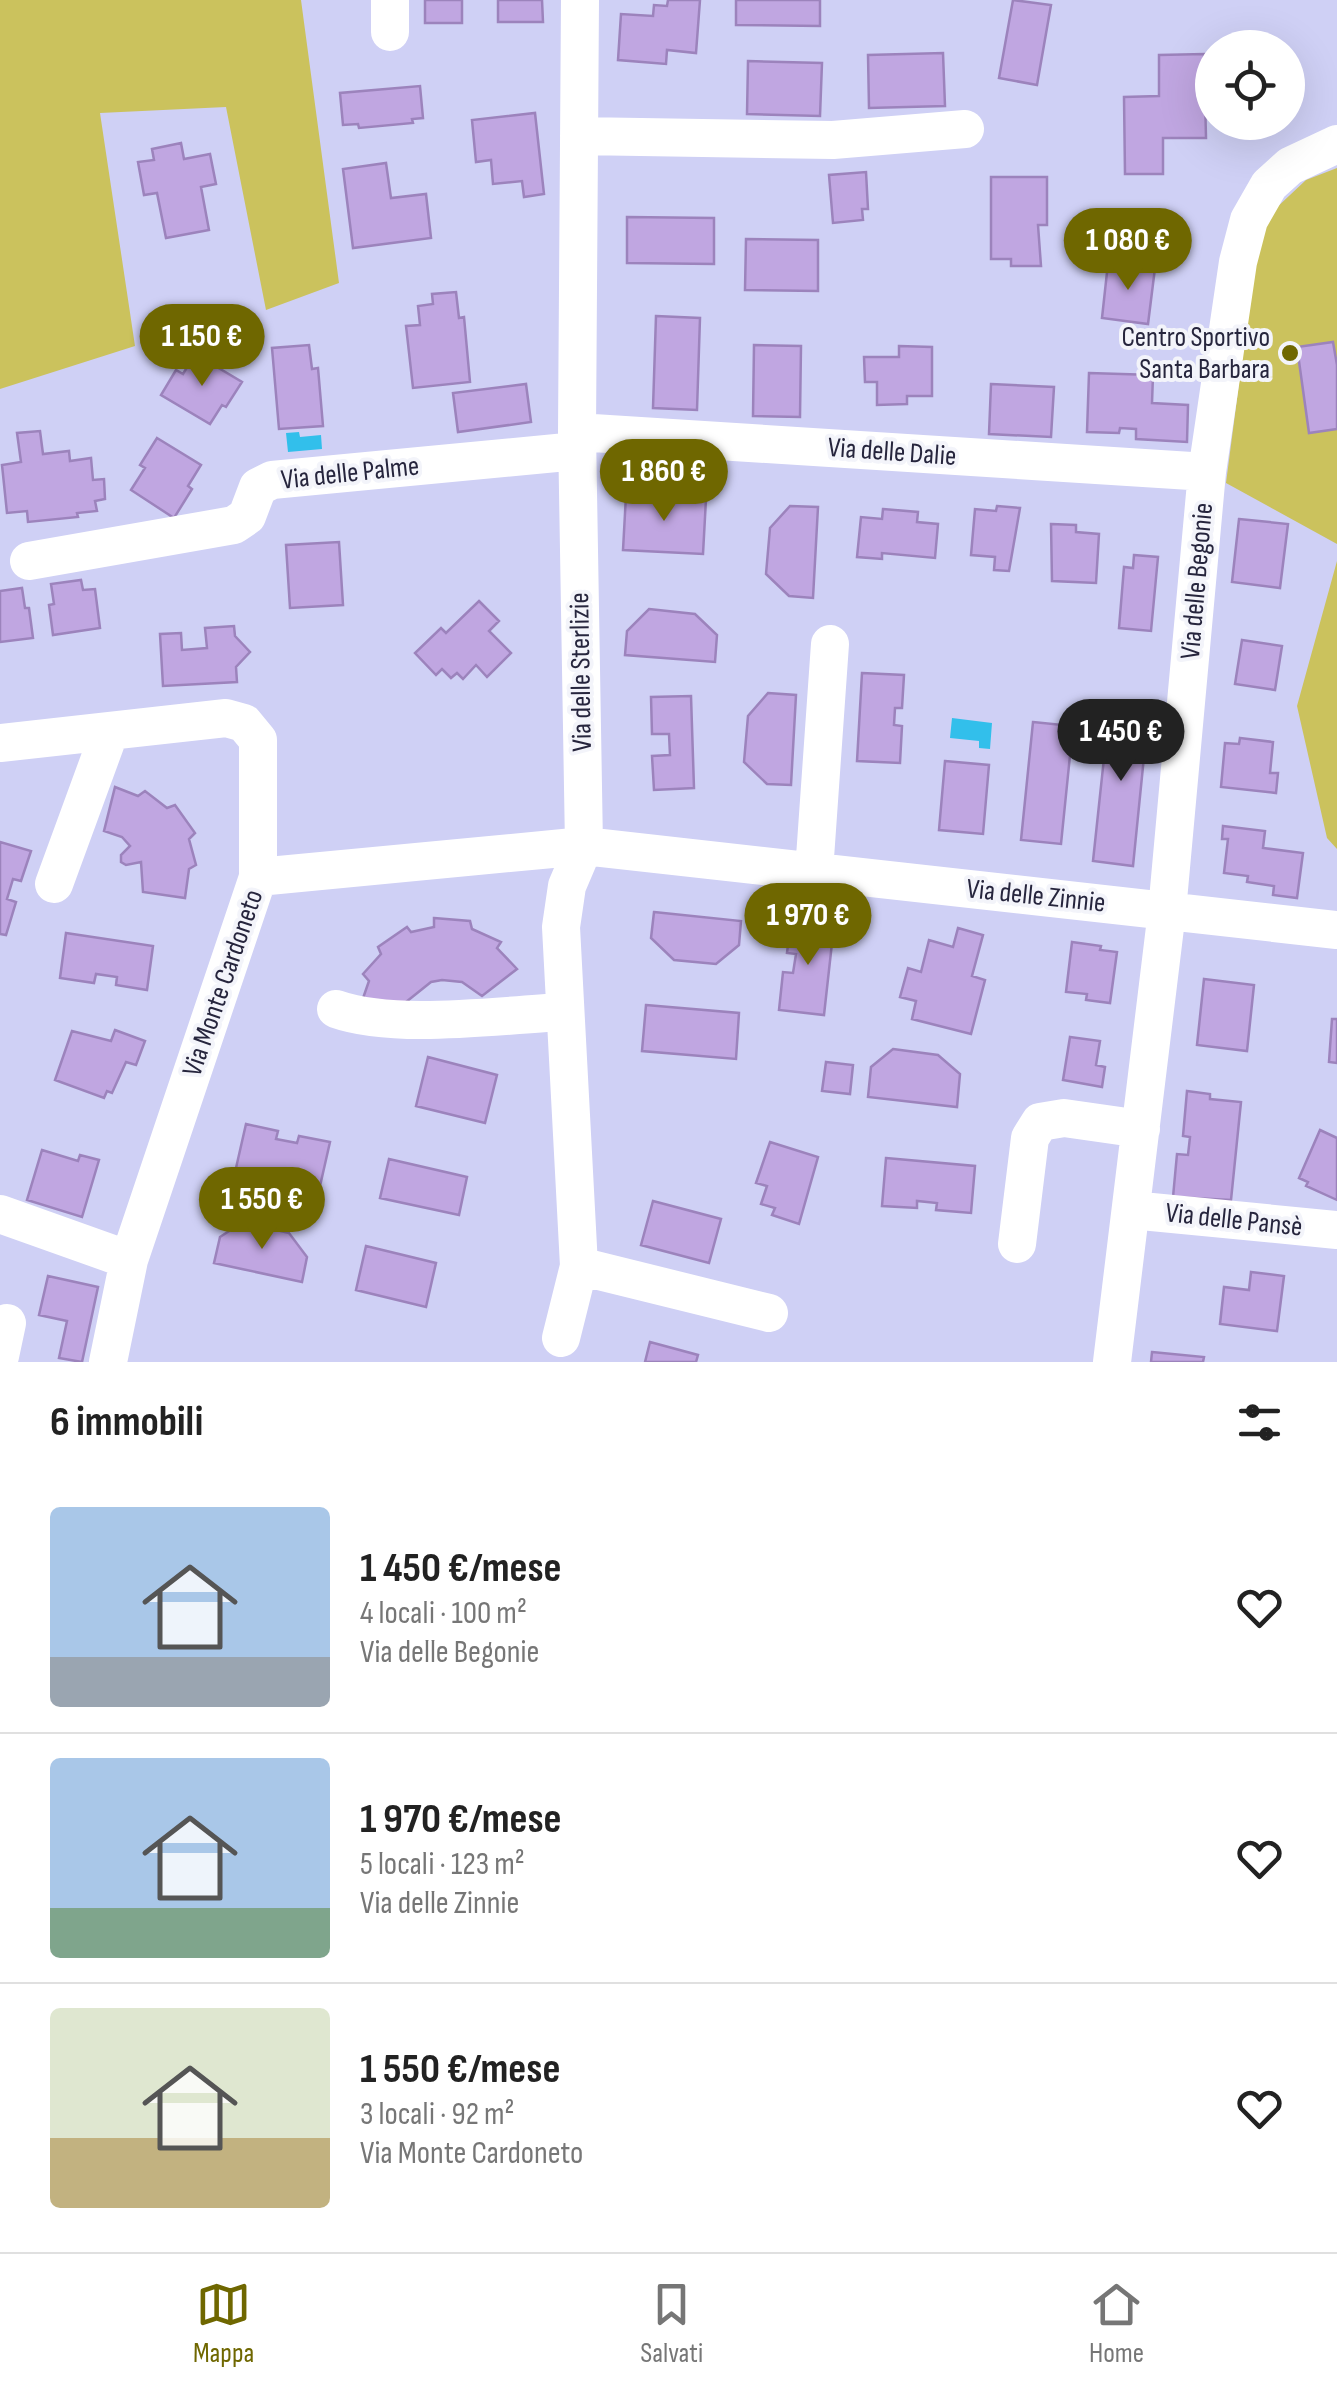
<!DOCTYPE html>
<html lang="it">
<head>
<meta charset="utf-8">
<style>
  :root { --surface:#fff; --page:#f6f6f6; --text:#222; --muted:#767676; --line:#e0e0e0; --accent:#6f6700 }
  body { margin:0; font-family:"Sofia Sans Condensed",sans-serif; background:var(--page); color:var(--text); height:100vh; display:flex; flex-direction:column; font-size:38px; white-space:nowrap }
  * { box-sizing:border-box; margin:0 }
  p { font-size:32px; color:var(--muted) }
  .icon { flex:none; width:55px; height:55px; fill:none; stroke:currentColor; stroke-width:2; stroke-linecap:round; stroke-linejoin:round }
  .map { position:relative; height:1362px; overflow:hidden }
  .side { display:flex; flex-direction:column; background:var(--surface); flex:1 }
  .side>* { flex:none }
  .fabs { position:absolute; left:1195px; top:30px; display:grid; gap:20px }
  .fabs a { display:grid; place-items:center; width:110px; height:110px; border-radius:50%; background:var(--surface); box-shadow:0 10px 40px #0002; font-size:50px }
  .price { position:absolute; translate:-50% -85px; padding:0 22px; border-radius:35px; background:var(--accent); color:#fff; font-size:32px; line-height:65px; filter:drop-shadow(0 2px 5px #0008) }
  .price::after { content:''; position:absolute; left:50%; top:60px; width:30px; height:22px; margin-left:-15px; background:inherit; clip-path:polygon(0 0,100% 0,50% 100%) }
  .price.selected { background:#222; color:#fff }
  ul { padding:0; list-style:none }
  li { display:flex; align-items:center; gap:30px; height:250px; padding:0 50px }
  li+li { border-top:2px solid var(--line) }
  li span { display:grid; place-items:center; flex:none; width:280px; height:200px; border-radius:10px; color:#555 }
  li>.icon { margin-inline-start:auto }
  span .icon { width:120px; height:120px; fill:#fffc; stroke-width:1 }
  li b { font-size:42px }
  h2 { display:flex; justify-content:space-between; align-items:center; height:120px; padding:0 50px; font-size:42px }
  .menu { display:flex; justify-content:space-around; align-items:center; height:140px; border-top:2px solid var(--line); background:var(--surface); font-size:28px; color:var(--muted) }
  .menu a { display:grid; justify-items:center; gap:5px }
  .menu .selected { color:var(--accent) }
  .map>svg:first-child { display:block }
</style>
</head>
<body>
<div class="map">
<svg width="1337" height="1362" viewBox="0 0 1337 1362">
  <rect width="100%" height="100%" fill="#cfd0f5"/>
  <path fill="#cbc25d" d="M0 0H301L339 283 266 310 226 107 100 113 135 346 0 389Z
    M1337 168V544L1226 483 1260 223 1306 180Z
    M1337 561V849L1327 838 1297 706Z"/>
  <path fill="#32bfeb" d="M299 432 300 437 321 435 322 449 288 452 286 433Z
    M952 718 992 723 990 749 979 748V741L950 738Z"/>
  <path fill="#c0a6e1" stroke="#9c83bc" stroke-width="2.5" d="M425 0H462V23H425Z
    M498 0H542L543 22H498Z
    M668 0H700L696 53 667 50 666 64 618 60 621 14 653 16 654 5 667 6Z
    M736 0H820V26L736 25Z
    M1013 0 1051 5 1037 85 999 78Z
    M943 53 945 106 869 108 868 55Z
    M1204 54 1206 138H1163V174H1125L1124 97 1159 96V55Z
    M748 61 822 63 820 116 747 114Z
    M420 86 423 118 412 119 413 123 359 128 358 124 343 125 340 93Z
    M535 113 544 194 524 197 522 181 493 184 491 160 476 162 472 120Z
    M181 143 184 159 210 154 216 184 201 187 209 230 166 238 157 193 144 195 138 162 154 160 152 149Z
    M386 163 391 198 426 194 431 238 353 248 343 169Z
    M866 172 868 209H862L863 220 833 223 829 175Z
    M991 177H1047V225H1038L1041 266H1011V259H991Z
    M627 217 714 218V264L627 263Z
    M746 239 818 240V291L745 290Z
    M1108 263 1155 268 1148 324 1102 318Z
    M456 292 459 318 464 317 470 382 413 388 406 326 420 325 418 306 433 304 432 294Z
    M656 316 700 318 697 410 653 408Z
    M1333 342 1337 365V429L1309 433 1297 347Z
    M309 345 312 369 318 368 323 426 279 429 272 348Z
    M754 345 801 346 800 417 753 416Z
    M899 346 932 347V396H907V404L877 405V382H865L864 357H899Z
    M195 354 242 382 226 407 222 405 210 424 161 395 176 370 183 374Z
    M1089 373 1153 375 1152 403 1188 405 1187 442 1136 439V429L1120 428 1119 433 1087 432Z
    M526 384 531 422 458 432 453 393Z
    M991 384 1054 387 1051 437 989 434Z
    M40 431 43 454 69 451 70 461 91 458 93 480 104 479 105 499 95 501 97 511 77 513 78 517 28 522 27 511 7 513 2 465 21 462 17 433Z
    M157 438 201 465 188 486 192 489 174 518 131 490 145 468 140 465Z
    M626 495 706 499 703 554 623 550Z
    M790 506 818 507 813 598 789 596 766 574 770 528Z
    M997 506 1020 508 1009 571 994 570 995 557 971 555 975 509 996 511Z
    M883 509 918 512 917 522 938 524 935 558 882 553V559L857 557 861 517 882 519Z
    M1239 519 1288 524 1280 588 1232 582Z
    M1051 524 1076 525V532L1099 534 1096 583 1052 581Z
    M339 542 343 605 290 608 286 545Z
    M1134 555 1158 557 1151 631 1119 628 1124 567 1133 568Z
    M81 580 83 590 95 589 100 628 53 635 49 605 54 604 51 584Z
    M22 588 25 608H29L33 638 0 642V591Z
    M479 601 499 621 489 631 511 653 487 677 476 665 463 679 457 673 451 678 442 669 436 675 415 653 441 628 446 633Z
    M649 609 695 614 717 635 715 662 625 655 627 631Z
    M234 626 235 636 250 652 236 667 237 682 163 686 160 634 181 633 182 650 207 648 205 628Z
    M1242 640 1282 646 1275 690 1235 684Z
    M862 673 904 675 902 708H895L894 725 902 726 900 763 857 761Z
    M768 693 796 695 791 785 767 784 744 762 748 716Z
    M691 696 694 788 654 790 652 756 670 755 669 734H652L651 697Z
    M1110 702 1149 707 1133 866 1093 861Z
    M1033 722 1073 726 1061 844 1021 840Z
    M1240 738 1273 742 1270 773H1278L1276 793 1221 787 1225 743 1239 744Z
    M945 761 989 765 983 834 939 830Z
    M115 787 138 796 145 791 167 808 175 805 195 833 189 839 196 865 189 869 185 898 143 892 141 862 126 865 121 862V855L130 846 122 837 104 831Z
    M1223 826 1265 831 1263 848 1303 853 1297 898 1273 895 1274 886 1247 882 1248 876 1224 873 1228 839H1222Z
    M0 842 31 851 21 881 13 879 7 899 16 902 6 935 0 934Z
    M654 912 741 921 739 945 716 964 674 960 651 938Z
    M434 918 470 921 472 929 501 942 497 948 517 969 482 996 462 982 442 980 431 982 406 1002 361 1004 369 981 363 974 381 954 378 947 407 927 411 932 434 927Z
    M791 920 834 925 824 1015 779 1010 783 972 793 973 796 954 787 953Z
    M958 928 983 935 972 976 985 980 971 1034 912 1019 916 1001 900 997 908 968 921 972 929 940 953 947Z
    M66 933 153 946 147 990 116 985 117 977 96 974 94 983 60 978Z
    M1072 942 1101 946 1100 950 1117 952 1110 1003 1086 1000 1087 994 1066 992Z
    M1204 979 1254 985 1247 1051 1197 1045Z
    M646 1005 739 1013 736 1059 642 1051Z
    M1332 1019H1337V1063L1329 1062Z
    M115 1030 145 1041 136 1065 126 1062 112 1093 107 1091 104 1098 55 1080 72 1031 111 1041Z
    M1070 1037 1100 1041 1096 1065 1105 1067 1102 1087 1063 1080Z
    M893 1049 938 1055 960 1074 957 1107 868 1097 871 1067Z
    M428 1057 497 1075 485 1123 416 1106Z
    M826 1062 853 1065 850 1094 822 1091Z
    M1187 1091 1210 1094V1099L1241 1102 1231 1200 1173 1197 1177 1154 1188 1155 1190 1137 1183 1136Z
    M246 1124 278 1131 276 1139 297 1143 299 1136 330 1142 320 1186 236 1168Z
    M1320 1130 1337 1138V1200L1306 1186 1308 1182 1299 1178Z
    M770 1142 818 1157 799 1224 772 1215 775 1208 761 1204 767 1186 756 1183Z
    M42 1150 78 1161 80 1155 99 1160 82 1217 27 1200Z
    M886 1158 975 1166 971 1213 936 1210 937 1203 917 1201V1208L882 1206Z
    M389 1159 467 1177 459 1215 380 1198Z
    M653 1201 721 1219 709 1263 641 1245Z
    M243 1222 289 1233 307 1257 302 1282 214 1263 220 1237Z
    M366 1246 436 1263 426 1307 356 1290Z
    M1251 1272 1284 1276 1277 1331 1220 1324 1224 1287 1249 1290Z
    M48 1276 98 1287 82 1362 59 1358 67 1321 39 1315Z
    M650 1342 698 1355 696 1362H645Z
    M1152 1352 1204 1357 1203 1362H1151Z"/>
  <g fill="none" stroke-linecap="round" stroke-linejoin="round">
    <path stroke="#fff" stroke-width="38" d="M390 0V32
      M579 136 833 140 965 129
      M577 432 1207 472
      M29 561 234 525 247 516 258 487 272 480 577 451
      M0 743 226 718 244 723 258 740V877L129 1260 108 1362
      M814 872 830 644
      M258 877 584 846 1337 930
      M54 884 110 731
      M336 1009C395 1030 500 1015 565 1012
      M1131 1210 1337 1230
      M0 1214 129 1260
      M1017 1244 1030 1138 1040 1122 1064 1118 1141 1129
      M579 1266 769 1313
      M561 1338 579 1266 561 927 567 886 584 846 577 432 580 0
      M0 1356 7 1323
      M1112 1362 1167 911 1207 472 1238 262 1249 220 1269 185 1290 166 1337 144"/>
  </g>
  <circle fill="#6f6700" stroke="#f3f4fa" stroke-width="4" cx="1290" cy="353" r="10"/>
  <g text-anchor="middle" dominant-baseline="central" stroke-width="8" stroke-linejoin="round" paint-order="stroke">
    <g font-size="28" fill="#26253d" stroke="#f3f4fa" text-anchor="end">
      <text x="1270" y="337">Centro Sportivo<tspan x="1270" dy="32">Santa Barbara</tspan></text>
    </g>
    <g font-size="28" fill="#26253d" stroke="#f3f4fa">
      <text transform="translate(892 452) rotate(4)">Via delle Dalie</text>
      <text transform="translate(350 473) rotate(-6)">Via delle Palme</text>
      <text transform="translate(1197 581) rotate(-85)">Via delle Begonie</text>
      <text transform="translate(581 672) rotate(-91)">Via delle Sterlizie</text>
      <text transform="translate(1036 896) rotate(6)">Via delle Zinnie</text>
      <text transform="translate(223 983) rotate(-71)">Via Monte Cardoneto</text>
      <text transform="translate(1234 1220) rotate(6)">Via delle Pansè</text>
    </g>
  </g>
</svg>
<div class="fabs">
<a><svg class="icon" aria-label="locate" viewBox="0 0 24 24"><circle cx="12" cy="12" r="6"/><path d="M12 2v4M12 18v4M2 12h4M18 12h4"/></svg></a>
</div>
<b class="price" style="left:1128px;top:293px">1 080 €</b>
<b class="price" style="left:202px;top:389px">1 150 €</b>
<b class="price" style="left:664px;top:524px">1 860 €</b>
<b class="price selected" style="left:1121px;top:784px">1 450 €</b>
<b class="price" style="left:808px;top:968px">1 970 €</b>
<b class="price" style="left:262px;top:1252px">1 550 €</b>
</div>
<section class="side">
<h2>6 immobili<svg class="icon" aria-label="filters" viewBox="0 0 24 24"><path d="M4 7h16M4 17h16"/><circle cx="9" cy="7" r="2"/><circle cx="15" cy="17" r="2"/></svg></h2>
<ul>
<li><span style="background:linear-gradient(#a9c7e8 75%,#9aa5b1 0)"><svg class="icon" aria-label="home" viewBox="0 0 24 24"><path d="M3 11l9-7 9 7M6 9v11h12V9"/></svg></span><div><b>1 450 €/mese</b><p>4 locali · 100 m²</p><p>Via delle Begonie</p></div><svg class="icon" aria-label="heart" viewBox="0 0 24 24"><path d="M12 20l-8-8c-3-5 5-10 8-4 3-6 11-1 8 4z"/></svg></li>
<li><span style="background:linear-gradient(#a9c7e8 75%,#7fa58c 0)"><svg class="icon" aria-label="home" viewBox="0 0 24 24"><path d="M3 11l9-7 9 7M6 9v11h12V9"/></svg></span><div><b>1 970 €/mese</b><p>5 locali · 123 m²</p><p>Via delle Zinnie</p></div><svg class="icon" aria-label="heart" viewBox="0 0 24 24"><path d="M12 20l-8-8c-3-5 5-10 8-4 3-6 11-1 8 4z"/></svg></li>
<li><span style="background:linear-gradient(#dfe7d0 65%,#c2b280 0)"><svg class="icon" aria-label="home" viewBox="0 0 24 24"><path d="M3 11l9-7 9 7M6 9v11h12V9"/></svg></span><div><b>1 550 €/mese</b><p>3 locali · 92 m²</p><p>Via Monte Cardoneto</p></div><svg class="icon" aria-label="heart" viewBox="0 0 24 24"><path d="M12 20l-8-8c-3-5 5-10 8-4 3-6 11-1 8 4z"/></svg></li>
</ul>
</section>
<nav class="menu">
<a class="selected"><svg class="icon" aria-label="map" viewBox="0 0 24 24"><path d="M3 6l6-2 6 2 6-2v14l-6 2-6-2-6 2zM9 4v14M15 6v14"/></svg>Mappa</a>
<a><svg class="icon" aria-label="saved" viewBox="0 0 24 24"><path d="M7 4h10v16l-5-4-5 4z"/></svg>Salvati</a>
<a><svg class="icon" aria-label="home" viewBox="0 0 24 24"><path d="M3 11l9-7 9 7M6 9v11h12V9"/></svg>Home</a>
</nav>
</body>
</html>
